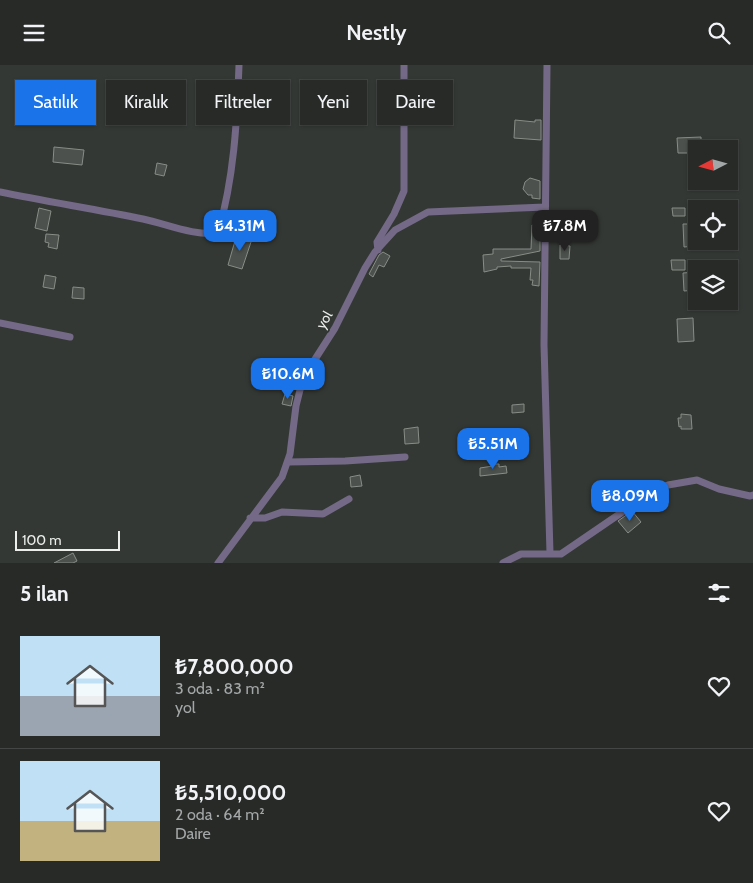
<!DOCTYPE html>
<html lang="tr">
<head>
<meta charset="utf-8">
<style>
  :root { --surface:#272a27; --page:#2f322f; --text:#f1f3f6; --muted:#a4a7a7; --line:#434644; --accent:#1a73e8 }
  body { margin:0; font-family:Cabin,sans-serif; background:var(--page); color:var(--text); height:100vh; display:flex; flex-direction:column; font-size:19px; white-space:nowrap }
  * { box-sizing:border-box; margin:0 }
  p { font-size:16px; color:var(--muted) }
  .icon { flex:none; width:28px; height:28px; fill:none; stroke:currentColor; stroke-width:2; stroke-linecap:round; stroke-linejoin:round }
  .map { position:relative; height:498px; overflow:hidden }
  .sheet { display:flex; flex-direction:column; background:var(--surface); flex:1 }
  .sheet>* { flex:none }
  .guide { position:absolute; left:15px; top:15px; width:500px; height:45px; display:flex; gap:10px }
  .needle { width:32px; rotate:264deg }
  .fabs { position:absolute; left:688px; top:75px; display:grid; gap:10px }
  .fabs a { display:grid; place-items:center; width:50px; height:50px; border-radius:0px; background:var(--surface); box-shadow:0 1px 4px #0004,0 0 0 1px var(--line); font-size:25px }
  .scale { position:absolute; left:15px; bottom:12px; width:105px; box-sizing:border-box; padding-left:5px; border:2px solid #ebeeeb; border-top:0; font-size:14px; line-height:18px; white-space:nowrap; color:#ebeeeb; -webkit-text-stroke:4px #343834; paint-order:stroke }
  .price { position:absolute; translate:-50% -42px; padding:0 11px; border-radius:10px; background:var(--accent); color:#fff; font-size:16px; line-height:32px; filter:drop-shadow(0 1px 2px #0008) }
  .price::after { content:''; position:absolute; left:50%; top:30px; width:15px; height:11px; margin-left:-8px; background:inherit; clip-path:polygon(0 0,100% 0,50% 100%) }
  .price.selected { background:#222; color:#fff }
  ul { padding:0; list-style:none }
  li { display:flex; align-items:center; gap:15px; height:125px; padding:0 20px }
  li+li { border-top:1px solid var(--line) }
  li span { display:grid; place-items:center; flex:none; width:140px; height:100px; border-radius:0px; color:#555 }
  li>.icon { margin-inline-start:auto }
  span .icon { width:60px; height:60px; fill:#fffc; stroke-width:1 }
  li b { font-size:21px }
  h2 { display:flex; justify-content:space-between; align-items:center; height:60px; padding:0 20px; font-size:21px }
  .tag { padding:0 18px; border-radius:0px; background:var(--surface); box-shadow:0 1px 4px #0004,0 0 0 1px var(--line); font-size:18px; line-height:45px }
  .tag.selected { background:var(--accent); color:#fff }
  header { display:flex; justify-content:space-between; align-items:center; height:65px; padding:0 20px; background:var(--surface); font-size:22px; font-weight:600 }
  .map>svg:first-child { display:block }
</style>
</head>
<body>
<header><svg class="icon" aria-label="menu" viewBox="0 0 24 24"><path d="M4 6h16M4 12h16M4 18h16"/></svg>Nestly<svg class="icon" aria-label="search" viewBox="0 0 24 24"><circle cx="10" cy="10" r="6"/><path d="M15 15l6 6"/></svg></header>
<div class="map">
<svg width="753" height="498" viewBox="0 0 753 498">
  <rect width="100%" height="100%" fill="#343834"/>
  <path fill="#4c514d" stroke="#888d88" d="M276 36 281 37V48L279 50 274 49Z
    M515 55 535 57V55H541V75L514 73Z
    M701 72V84H696V88H678L677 73Z
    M54 82 84 85 82 100 53 97Z
    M157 98 167 100 164 111 155 109Z
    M530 113 540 116V134L532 133V130H528L523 124 525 117Z
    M39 143 51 146 47 166 35 163Z
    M672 143H685V151H673Z
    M683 159H692L693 172H696V181L684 182Z
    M532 160H540V186L501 194V196L540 197 539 221 532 220 533 215H530L531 203H511V201L497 202V204L484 207 483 190 493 189V184H531Z
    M46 169 59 170 57 184 48 182 49 178 45 177Z
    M237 169 252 174 242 204 228 200Z
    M560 180 570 181 569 194H560Z
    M383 187 390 191 384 202 379 200 373 212 369 209 379 190Z
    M671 195H685V205H672Z
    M696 207V225L684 226 683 208Z
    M45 210 56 212 54 224 43 222Z
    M73 222 84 223V234L72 233Z
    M693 253 694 276 678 277 677 254Z
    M285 329 293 331 291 341 282 339Z
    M524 339V347L512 348V340Z
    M681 349 691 350 692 364H681V361L679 362 678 353H681Z
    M418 362 419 378 405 379 404 364Z
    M493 399H499V402L506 401 507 408 480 411V403L493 401Z
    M360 410 362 421 351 422 350 412Z
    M632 446 641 457 628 468 618 456Z
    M73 488 77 496 73 498H54Z"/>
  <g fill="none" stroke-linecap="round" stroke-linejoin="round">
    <path stroke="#746a87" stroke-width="7" d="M547 0 544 280 550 488
      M0 127C48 137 95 144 143 154 167 159 193 171 218 168 234 113 237 57 239 0
      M378 185 377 177 394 149 404 126V0
      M0 258 70 272
      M288 397 345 396 405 392
      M250 453H265L282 447 323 449 349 434
      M218 498 282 412 290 389 296 341 303 313 335 263 365 203 375 187 395 165 428 147 545 142
      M503 498 521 489H561L621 448 646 427 668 420 697 415 719 424 750 431 753 430"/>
  </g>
  <g text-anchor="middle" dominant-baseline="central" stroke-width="4" stroke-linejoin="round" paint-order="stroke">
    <g font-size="14" fill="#ebeeeb" stroke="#343834">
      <text transform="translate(324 255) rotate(-60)">yol</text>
    </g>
  </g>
</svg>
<div class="fabs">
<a><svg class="needle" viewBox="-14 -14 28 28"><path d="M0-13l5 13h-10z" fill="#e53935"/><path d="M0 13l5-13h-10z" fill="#a4a7a7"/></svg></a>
<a><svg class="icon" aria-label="locate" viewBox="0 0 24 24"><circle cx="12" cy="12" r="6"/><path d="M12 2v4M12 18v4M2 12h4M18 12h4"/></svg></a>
<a><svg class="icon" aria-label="layers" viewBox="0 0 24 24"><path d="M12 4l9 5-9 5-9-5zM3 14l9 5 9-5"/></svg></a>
</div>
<div class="scale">100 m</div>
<b class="price" style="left:240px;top:187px">₺4.31M</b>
<b class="price selected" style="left:565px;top:187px">₺7.8M</b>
<b class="price" style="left:288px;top:335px">₺10.6M</b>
<b class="price" style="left:493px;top:405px">₺5.51M</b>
<b class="price" style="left:630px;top:457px">₺8.09M</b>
<div class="guide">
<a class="tag selected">Satılık</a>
<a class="tag">Kiralık</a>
<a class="tag">Filtreler</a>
<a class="tag">Yeni</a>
<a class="tag">Daire</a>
</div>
</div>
<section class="sheet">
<h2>5 ilan<svg class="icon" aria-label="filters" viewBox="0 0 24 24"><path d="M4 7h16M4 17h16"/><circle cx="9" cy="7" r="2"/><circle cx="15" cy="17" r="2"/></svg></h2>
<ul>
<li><span style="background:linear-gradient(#bfe0f5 60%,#9aa5b1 0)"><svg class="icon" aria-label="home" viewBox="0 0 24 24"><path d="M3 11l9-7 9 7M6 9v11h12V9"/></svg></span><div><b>₺7,800,000</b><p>3 oda · 83 m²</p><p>yol</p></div><svg class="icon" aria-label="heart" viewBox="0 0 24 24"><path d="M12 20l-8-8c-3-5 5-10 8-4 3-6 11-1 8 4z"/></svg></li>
<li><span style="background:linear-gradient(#bfe0f5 60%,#c2b280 0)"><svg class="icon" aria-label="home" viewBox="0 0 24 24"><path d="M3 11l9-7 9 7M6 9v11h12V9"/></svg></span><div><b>₺5,510,000</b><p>2 oda · 64 m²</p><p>Daire</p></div><svg class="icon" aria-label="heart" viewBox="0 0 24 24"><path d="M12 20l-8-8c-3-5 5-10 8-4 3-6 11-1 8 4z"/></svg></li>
</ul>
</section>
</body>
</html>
